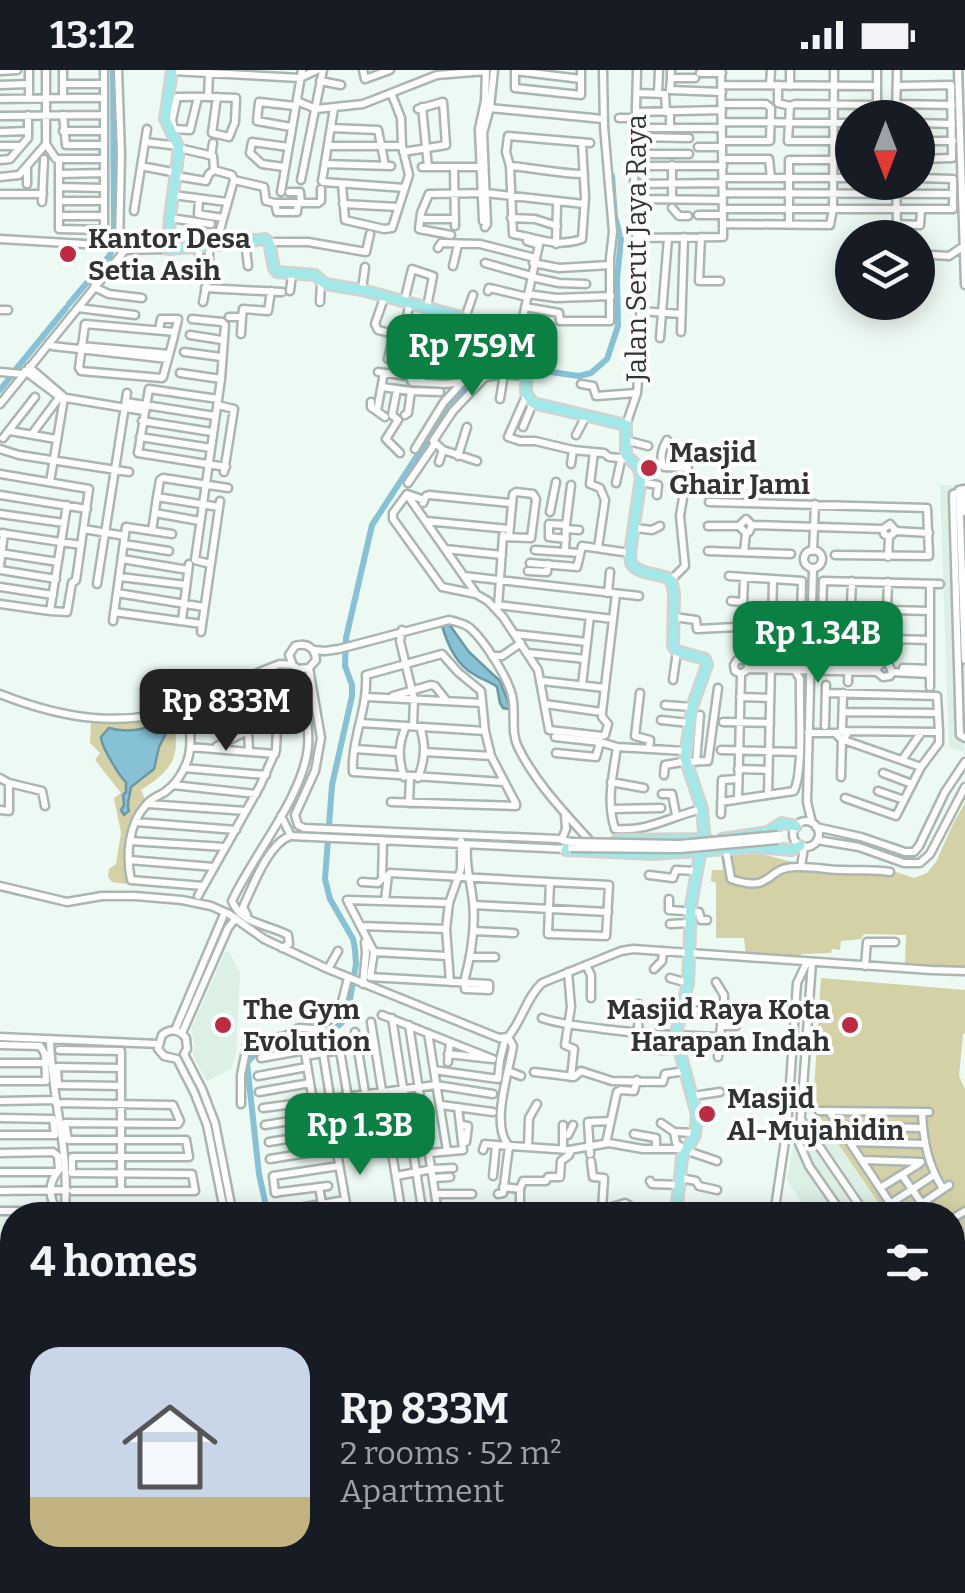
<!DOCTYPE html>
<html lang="en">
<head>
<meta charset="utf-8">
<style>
  :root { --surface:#171b24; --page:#20242c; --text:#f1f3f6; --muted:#9ea1a6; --line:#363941; --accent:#0b8043 }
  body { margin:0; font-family:Bitter,serif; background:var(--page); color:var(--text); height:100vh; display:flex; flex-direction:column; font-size:38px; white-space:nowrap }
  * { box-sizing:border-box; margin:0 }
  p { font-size:32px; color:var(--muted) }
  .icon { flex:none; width:55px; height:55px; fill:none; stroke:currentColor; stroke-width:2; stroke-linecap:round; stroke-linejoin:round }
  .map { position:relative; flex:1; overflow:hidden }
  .side { position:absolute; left:0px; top:1132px; width:965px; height:392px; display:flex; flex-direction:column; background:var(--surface); border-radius:40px 40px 0 0; box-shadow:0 5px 25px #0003 }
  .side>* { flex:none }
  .needle { width:65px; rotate:180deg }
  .tools { position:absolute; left:835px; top:30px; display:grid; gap:20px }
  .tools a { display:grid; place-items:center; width:100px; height:100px; border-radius:50%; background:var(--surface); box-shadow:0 5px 25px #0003; font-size:50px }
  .price { position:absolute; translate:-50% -85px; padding:0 22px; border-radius:20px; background:var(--accent); color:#fff; font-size:32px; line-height:65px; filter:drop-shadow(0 2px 5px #0008) }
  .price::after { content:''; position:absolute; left:50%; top:60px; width:30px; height:22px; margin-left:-15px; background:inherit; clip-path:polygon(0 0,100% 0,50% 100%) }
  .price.active { background:#222; color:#fff }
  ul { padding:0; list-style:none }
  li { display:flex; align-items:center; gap:30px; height:250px; padding:0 30px }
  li+li { border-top:2px solid var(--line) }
  li span { display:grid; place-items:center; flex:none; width:280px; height:200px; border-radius:30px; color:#555 }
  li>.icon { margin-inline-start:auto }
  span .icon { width:120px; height:120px; fill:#fffc; stroke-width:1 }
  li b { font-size:42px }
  h2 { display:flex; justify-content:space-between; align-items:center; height:120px; padding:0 30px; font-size:42px }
  .status { display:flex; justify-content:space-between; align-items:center; height:70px; padding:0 50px; background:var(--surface); direction:ltr }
  .status svg { height:28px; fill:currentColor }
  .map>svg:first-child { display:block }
</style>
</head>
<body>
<div class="status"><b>13:12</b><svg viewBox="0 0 49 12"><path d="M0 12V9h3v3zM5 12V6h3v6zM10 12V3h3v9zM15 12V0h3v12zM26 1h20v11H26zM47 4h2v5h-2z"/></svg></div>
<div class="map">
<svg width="965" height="1523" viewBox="0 0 965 1523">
  <rect width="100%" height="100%" fill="#edf9f3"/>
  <path fill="#dcf0e5" d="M940 415 965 417 964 682 949 677Z
    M225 882H229L240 903 236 985 231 999 207 1011 193 986 195 976 191 960Z
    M823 1050 887 1145H810L787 1110 794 1073Z
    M952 1242 965 1260V1393L953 1402Z"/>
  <path fill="#d3d1a5" d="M172 643 182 651 174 655C181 690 169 702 141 720L145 729C126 754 126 784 126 814L112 812 108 807 109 799 116 794 121 763 114 728 121 723 95 690 100 683 90 673 91 652H127Z
    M965 733V899L905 895 906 865 864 864 861 869 841 871 840 880 832 879 831 883 802 884 798 887 746 885 744 868H716V813L711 811 712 800H723L721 785 762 784 796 793 815 796H856L893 801 914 808 927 803 936 792 953 754Z
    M821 908 965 920V963L963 964 959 1006 965 1019V1260L953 1242 952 1145H887L813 1037Z"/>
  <path fill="#86c1d6" stroke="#6c97a5" stroke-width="2.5" d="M449 554 469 582 500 611 510 637 509 639 503 638 500 633 497 617C490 611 482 610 475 605 456 595 448 575 442 556Z
    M160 653 164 654 166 663 159 677 154 699 131 717C130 725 126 735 129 741L124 745 121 740 124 735 123 725 126 722V712C119 706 101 676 101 667L109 658C127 663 142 660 160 653Z"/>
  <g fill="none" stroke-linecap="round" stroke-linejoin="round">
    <path stroke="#6c97a5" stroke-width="2.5" d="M962 0 963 68"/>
    <path stroke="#86c1d6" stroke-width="6" d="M113 0 114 168
      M69 234 110 185 112 179
      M17 298 66 238
      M0 320 12 305
      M268 1145 259 1104 247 993 259 979C290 973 326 974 347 947L356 894 355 879 353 869 330 829 325 809 332 715 352 626V615L345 596 346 568 372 455 447 340 474 308 490 299H530L579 306 591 303 607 289 618 256 617 209 621 169 615 147 612 106"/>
    <g stroke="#abb6b0" stroke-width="11">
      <path id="minor" d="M29 0V29
        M46 0V74
        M118 0 121 84 119 176
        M363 0 365 9 390 0
        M515 0V18L581 25V0
        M671 0V8H695
        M721 0 723 154 830 155 833 139 834 0
        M958 0 965 215
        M0 1 17 0
        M172 1 300 8 317 0
        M515 1 581 9
        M700 3H722
        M671 8 670 20 722 22
        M320 11 341 15
        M63 14H104
        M0 15 29 14
        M722 15 877 16
        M770 15 771 0
        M778 15V33L790 36
        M790 16V0
        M897 16 951 15 952 88 918 89
        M637 23 665 24 666 42
        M658 23 659 0
        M198 27 190 60 174 59 172 50 177 27C197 26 217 27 236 28L235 52 229 67 212 63 217 27
        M208 27 209 3
        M63 28H103
        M0 29 63 28V0
        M297 31 316 39 363 34 437 5 486 1
        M722 34H766L771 38 770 71H722
        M896 34 952 35
        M422 37 428 97
        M490 38 603 49
        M670 41V58H722
        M636 42 722 40
        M63 45 66 75H104
        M0 46 104 45
        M619 48H635
        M877 48V0
        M896 48 897 0
        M722 52 852 53
        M918 53 952 54
        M291 57 257 51 259 32 295 36
        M331 58 378 60 385 95
        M635 58H670
        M63 61H104
        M0 62 28 61
        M635 67 689 68
        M852 71H788L790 36 795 34 878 35
        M918 71H953
        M145 72 179 76
        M46 74 56 89H104
        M582 74 585 127 582 169C554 178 539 168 513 164L510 96 506 82 508 66 590 73
        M0 76H20
        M328 76H402
        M698 77H722
        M179 78 213 86 214 100
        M403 82 446 75 443 32 418 39
        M635 84H689
        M211 86 213 73
        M723 89H769L771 108
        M0 90 10 89 28 68V45
        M59 90V159L104 160V0
        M325 94 391 96
        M141 96 177 103
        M510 96C536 98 558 104 584 104
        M640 96H723
        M284 97 262 94 250 83 252 72 288 77
        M422 97H480
        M454 97 455 156
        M59 104 104 103
        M176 106 206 111 209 104 214 100 232 105 234 110 264 117 266 131 275 133 277 142H297L298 133
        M0 107 19 105 46 74
        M723 108H852
        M301 110 323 0
        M322 111 334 38
        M323 112 405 118
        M896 112 897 154 920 155 921 140
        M27 114V98
        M342 114 345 150 384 159 392 158 409 105 402 76 401 48 392 25
        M634 114 722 113
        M59 117 103 118
        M281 122 302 0
        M289 122H300L301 133
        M723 123 953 124
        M0 124H43
        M173 125 227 132
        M199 129 198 144 223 148
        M635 129 723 130
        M672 129V95
        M59 131H103
        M42 132 44 89
        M275 133H318L321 131V119
        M343 134 398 137
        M672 138 679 146H688
        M723 139H953V109L918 108
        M134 141 147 59
        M698 145H723
        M59 146H104
        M170 148 211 154
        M511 148 535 149 557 156
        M421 149H454
        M483 151 479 59 485 31 486 0
        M789 155V90H852
        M485 157 487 154 483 63 490 38 494 0
        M451 165 419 159 421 143 429 124 486 123 584 134
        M701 167 699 211H720
        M636 168 723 167V155
        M0 169 118 176
        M245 171 248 196
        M269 172H308L366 182 370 164
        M556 174 557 133
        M220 175V160L234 110
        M199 177V205L208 207
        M438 178 441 173 480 174 535 188
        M932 185 949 186 964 176
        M485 193 531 206
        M533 193 559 198 610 195
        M453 196 458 175
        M531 207 559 213 586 214
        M94 217 109 224 142 228
        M205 218 282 222
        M362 220 365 197
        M290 221 292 204
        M488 221 489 218 494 219 527 227
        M528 224 556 228 611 226
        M384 228 375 254 378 260 394 264 388 289
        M203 232 209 201V176
        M320 232 321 212
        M404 232 412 199 433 206 427 237
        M525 237 559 243 560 251H610V188L613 162 604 56 603 0
        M78 238 135 245
        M0 240H8
        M640 241 681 244
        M229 247H242L243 239 268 241 271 221
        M465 248 473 225
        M192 249 222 252 225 255 221 309 195 490 210 494
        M159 260 161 249H178C174 269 168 288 163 307L162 308 81 301 79 298 85 254 175 262
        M681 262 684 167
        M241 264 242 247
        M394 264 396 261 403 263 410 233
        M190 265 222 270
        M660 268 668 168
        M518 270 539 175 527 171
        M49 273 52 276 168 289
        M81 276 169 284
        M184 282 221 287
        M407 282 410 274 422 275
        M29 297 63 326
        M25 301 60 327 144 341
        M0 302 23 304
        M378 302 409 306 412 312 445 314 463 312
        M180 303 221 309
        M422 313 423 264
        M581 314 593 316 596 326 637 323
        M382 317 411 321 408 343 405 345
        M397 319 392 345 398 350 386 369 400 383
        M411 321 440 322
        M526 326 508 367 520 371H535L573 380
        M218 329 149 319 138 383 226 397
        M500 329 504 304
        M126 332 215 346
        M371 332V337L385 347
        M0 334 125 180 168 179
        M218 335 234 339 224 402
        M377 341 384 303
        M142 351 212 362
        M626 355 637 323 639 298 641 216 636 168 634 114 637 0
        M523 357 533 333
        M10 361 56 369
        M32 364 61 325
        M576 365 586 346
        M140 367 211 378
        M3 368 35 327
        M625 370 648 376
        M667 370C662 378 659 389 664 397L688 398 680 446 685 496 671 510
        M0 379 19 385 129 402
        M415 379 444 332 470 304 478 279 491 277 501 263
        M594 382 590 414 600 418 605 430 598 478
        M458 386 467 357
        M477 391 443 380 433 371 453 341 485 307 504 304 526 306
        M439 392 443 380
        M571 394 573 380 604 383 609 387 629 389
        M0 404 89 419 76 510 72 513 67 542 50 541
        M50 412 64 328
        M640 412 658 415 657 425
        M408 413 434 375
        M616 413 621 390
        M964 419 959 420 965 590
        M964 419 965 442
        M959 422 953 424 960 665 965 668
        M0 425 87 439
        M408 426 475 522
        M157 427 160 410 163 408 228 418
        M424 430 407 424 393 443V449L442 517 476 524 488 531 503 547 538 600 549 660 602 666 605 665 608 654 602 647V642L616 524
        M709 432 927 438 929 486 835 485
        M423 433 426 426 429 425 511 433
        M550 442 556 412
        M155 443 200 451
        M0 444 64 453
        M426 451 509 459
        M566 455 571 415
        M752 455 749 462 746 463 739 456 746 449 752 455 883 459
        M708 456H739
        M635 458 652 460 660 456
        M84 459 125 466
        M566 459 579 460
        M152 461 157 427 219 437
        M896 461 889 467 884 464 883 459 890 454 896 461 929 463
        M0 463 81 475
        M503 467 531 468 536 429 533 424 516 422 513 424 509 467
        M124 474 169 481
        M445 479 502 485
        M535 480 580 483
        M804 489a9 9 0 1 1 18 0a9 9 0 1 1-18 0Z
        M708 481 791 484
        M813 481 815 434
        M565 482 566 455 549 454V467L566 469
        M744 482 746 463
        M0 483 58 492
        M888 487 889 467
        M122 489 188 500
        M530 493 577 497 582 476 630 483
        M0 496 4 463
        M0 500 56 509
        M528 501 547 502 548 494
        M464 506 639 526
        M120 507 186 515
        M97 514 127 323
        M930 514V617
        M0 517 53 525
        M117 523 204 537
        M608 523 610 502
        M731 531 743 532
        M0 534 50 541 67 435
        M498 535 613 549
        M498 537 503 465
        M743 537 773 538
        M851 539 930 541
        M114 542 202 554
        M674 547 696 550 697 559 737 557
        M182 550 189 494
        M113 551 126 457 172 464
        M402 560 400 571 414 629 413 656
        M201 562 220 431
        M515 564 587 572
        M742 565 772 566
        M850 568 930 570
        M314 580 325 581 339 579 449 550C457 552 464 553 470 558 485 571 511 612 513 631 515 647 511 663 518 677 535 712 563 741 589 770
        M528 583 585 589
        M492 586H502L521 573
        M741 589 744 508
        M885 593 888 512
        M748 594 878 597
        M309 598 298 599 293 595 289 585 295 576C307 572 315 578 316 590L309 598 321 668 315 701 295 745 298 755 304 758 558 769 571 772
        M903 598 930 599
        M748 599V594L744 590H737L734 595 735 601 741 604 748 599 877 602
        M827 601 821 586 823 511 940 514
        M892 602 888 593H882L878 597 877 602 883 607 890 606 892 602 930 604
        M673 610 677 581
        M542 611 605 618
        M848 612 852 511
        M582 615 590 546
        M640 623 635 666 650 670 649 678
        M826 623 937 626 939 662
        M0 624C61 648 124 660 188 635 216 624 243 608 272 597L280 594 293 595
        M393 626 431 615 435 616 446 630
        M367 627 482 633
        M740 627 770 628
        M545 634 602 642
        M187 635C189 651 193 672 188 689 184 701 176 714 165 722 159 726 151 728 146 735 128 754 126 786 131 810L203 816
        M665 635 692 637
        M843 642 938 643
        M661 650 689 653
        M723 652 770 653
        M360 653 485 661
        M825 656 826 615
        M190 660 263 626 269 633 277 657 276 680 260 716 198 826
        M842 660 843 623
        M842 660 847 664 842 670 837 665Z
        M248 661 249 681
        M845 661 939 662V673L921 697 896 746 845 728
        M808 663H837
        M555 667 600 672 617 677 685 681
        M844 670 921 697
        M217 676 274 648
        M190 677 275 684
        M617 677C613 704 606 732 615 759 649 762 671 746 702 739
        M355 679 398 682
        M721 680 799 682
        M424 682 491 686
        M556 683 596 687 600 672
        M902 690 921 663
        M696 692 700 645
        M184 698 266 705
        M738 699 768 700
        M883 703 912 714
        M664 705 665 695 682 692 708 691 718 618
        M404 707C398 688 398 674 406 656
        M841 707 842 670
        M0 708 9 713 42 721 45 736
        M418 708C425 690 426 675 420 657
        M611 712 644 718
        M173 715 256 724
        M878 721 904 730
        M662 724H672L676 745
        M768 724 773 510
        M738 729 741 604
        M391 732 516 736V734L491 686 485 661 481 621 458 602 442 584 366 605C368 639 351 669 353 702L504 712
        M721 732 794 721C804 700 799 635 800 609L794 599 800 586 802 511 729 506
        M409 733 410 707
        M148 734 246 741
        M612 739 661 738
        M0 740 9 741V713
        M721 744 722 710 738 709
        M281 746 291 766 566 779
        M793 764a13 13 0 1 1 26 0a13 13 0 1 1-26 0Z
        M136 752 236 760
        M812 753 807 732 813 498
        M816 757 861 767 905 782H914L919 776 945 722 965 692
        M562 769 566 759 565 746
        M817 770 859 777 904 793H920L930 784 965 717
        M130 771 225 777
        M726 780 731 809C774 824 765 797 796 797 812 796 827 800 843 800 860 801 874 799 890 802
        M129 790 214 797
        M801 797 804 777
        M649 805 673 808 676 800 697 801
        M362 812 378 813 382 809 383 770
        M550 812 609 815 606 866 548 864Z
        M0 816 67 832 102 826H135L182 830 211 836 229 844 264 869 328 899 499 968 508 967
        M669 829V840L699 842 701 850H707
        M385 830 388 805 390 803 550 812
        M449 833 347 830 374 882 370 907 489 914V920
        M474 835 608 842
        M247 845 243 837C253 816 268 774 290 766
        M670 854 690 853
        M361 856 446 859
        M474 861 514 863
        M282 878 289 874 288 865C268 854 242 855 232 831 253 785 303 727 308 677 310 652 302 624 298 599
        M374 882 447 886
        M471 887H495
        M812 892 799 1073 809 1096 843 1145
        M586 895 591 905V928
        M865 896 867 872H895
        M328 899 338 881
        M654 899 662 891 663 881
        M568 902 571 937 565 975 574 979 571 1007
        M670 908 688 913
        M450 912 446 859 449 833 461 799V771
        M464 912C471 886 476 860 473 832 471 811 465 798 467 776
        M464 912 465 919 489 920
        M716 912 724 925V944
        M363 914 366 883 365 872
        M668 932 682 935
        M681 939 732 944
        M382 945 450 972
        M392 948 423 1145
        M542 948C562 955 582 956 603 959 643 964 681 966 721 967
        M371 952 402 1145
        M409 955 438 1143
        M721 956H736
        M175 960 225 842
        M355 962 371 1059
        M638 962 639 934
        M182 963 228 858 236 848
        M428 963 447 1081
        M0 967 158 974
        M508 967C522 951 526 928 542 913L621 881 633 879 931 900 965 901
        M50 970C51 1029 72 1086 64 1145
        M0 975 40 976 45 984 46 1011H0
        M645 978 662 980 679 979
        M59 980 121 981V1121
        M323 983 338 1076
        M448 984 492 989
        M306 986 339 980
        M718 987 722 944
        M261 988 300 981 305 983 321 1079
        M448 992 450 972 493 989
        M0 993H45
        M121 998 57 997 58 1015 121 1016
        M434 1000 498 1009 500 990 505 969
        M508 1001 521 1006
        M534 1002 574 1007 581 1001 612 1011 663 1012 665 1004 685 1001
        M258 1006 307 997
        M259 1022 310 1013
        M693 1026 720 1022
        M743 1027H789
        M0 1031 56 1030
        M56 1033 173 1035 180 1051 178 1054 65 1053 68 1070H186L189 1087H72V1103L192 1104 195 1121H73
        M241 1034V1005L247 975 257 971 286 966 299 958 314 959 322 956 340 940 348 908
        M441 1035 493 1042
        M458 1037 463 1080
        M263 1038 436 1015 493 1024
        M819 1041 929 1042
        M829 1041 898 1145
        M922 1042C923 1071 928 1095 943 1119
        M0 1048 53 1049 55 1065H0
        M802 1051 866 1145
        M661 1053 674 1062 676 1073 681 1077
        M265 1055 315 1047
        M461 1055 468 1056 466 1072
        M563 1055V1079
        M839 1056 922 1058
        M674 1062 696 1063
        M634 1064 656 1068V1079
        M564 1065H568L573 1055
        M269 1072 318 1064
        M851 1072 925 1074
        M606 1073 617 1022 621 1020 634 1021 637 1010
        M336 1077 348 1145
        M528 1077 529 1048 537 1034
        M483 1080 485 1074 496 1075
        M0 1083 53 1082 58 1086 59 1100C48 1113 48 1127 58 1141H0
        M430 1083 463 1080
        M590 1084 588 1052 611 1051
        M270 1089 356 1075 338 969
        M863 1090 921 1092
        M591 1091 593 1107 604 1108 602 1140
        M0 1102H56
        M902 1105 930 1145
        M396 1106 433 1099 453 1098
        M493 1106 496 1075 569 1080 609 1073 643 1079H682L717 1091
        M434 1108 450 1107
        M681 1108 696 1111 699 1116 717 1120
        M650 1111 652 1114 681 1115
        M319 1117 324 1145
        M503 1117 520 1119 523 1111H546L548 1107H560L561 1091 569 1085 571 1080
        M880 1118 919 1094
        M0 1121 67 1120
        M280 1122 275 1123 273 1106 339 1096
        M280 1122 328 1116
        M437 1124H472
        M498 1124 503 1123 509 1076C490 1056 509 1002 513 976L508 967
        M890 1134 934 1105
        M502 1138V1145
        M281 1141 345 1130
        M423 1143 481 1142 484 1145
        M70 1145 71 1141H199L200 1145
        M225 1145 207 1055 194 1022 177 989 164 986 158 979 162 965C170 958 179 959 186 968L187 979 184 984 202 1019 215 1053 233 1145
        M520 1145V1119
        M596 1145 602 1140 625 1133 630 1136V1145
        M774 1145 787 1057 797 913 807 892
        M787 1145 793 1140 798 1145
        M905 1145 949 1115
        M952 1149 965 1141
        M952 1276 965 1294
        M0 1302 12 1286
        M952 1308 965 1327
        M952 1358 965 1349
        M952 1368 965 1360
        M956 1429V1418L965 1409
        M952 1458H965
        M952 1484H965
        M952 1488H965
        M582 1512 589 1513
        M703 1512V1523
        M637 1518 651 1521
        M597 1520V1512
        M713 1523 714 1512
        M807 1523V1512
        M895 1523V1512
        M918 1523V1512L965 1514"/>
    </g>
    <g stroke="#d1d3d2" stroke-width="14">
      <path id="major" d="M172 0 165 49 179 78 170 148 168 179 209 176 265 169 269 172 274 198 277 202 315 205 325 214 362 220 465 248 520 271 527 286 526 323 533 333 626 355V385L638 397 641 407 630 483 631 493C639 506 659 502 671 510L674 523 673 576 677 581 705 589 707 595 692 637 685 688 702 739 704 762 691 835 688 913 677 959 679 979 697 1045 695 1065 682 1088 676 1145
        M722 769 768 762 782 753 796 756
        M617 770 707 769
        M566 780 653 784 757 777 791 780 800 776
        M636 1512V1523"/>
    </g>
    <use href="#minor" stroke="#fff" stroke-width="6"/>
    <use href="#major" stroke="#a1e9e8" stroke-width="9"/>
    <g stroke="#abb6b0" stroke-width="11" stroke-linecap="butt">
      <path id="minor-bridge" d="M571 772 680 774 778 765
        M571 778 680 779 778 770"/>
    </g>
    <use href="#minor-bridge" stroke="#fff" stroke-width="6"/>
  </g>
  <g fill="#bc2b41" stroke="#fff" stroke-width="4">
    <circle cx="68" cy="184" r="10"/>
    <circle cx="649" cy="398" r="10"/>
    <circle cx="223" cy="955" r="10"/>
    <circle cx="850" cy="955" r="10"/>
    <circle cx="707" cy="1044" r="10"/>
  </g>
  <g text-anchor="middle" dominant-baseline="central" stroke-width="8" stroke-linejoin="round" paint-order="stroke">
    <g font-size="28" font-weight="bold" fill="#303533" stroke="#fff" text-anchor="start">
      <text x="88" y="168">Kantor Desa<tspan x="88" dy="32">Setia Asih</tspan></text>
      <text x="669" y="382">Masjid<tspan x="669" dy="32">Ghair Jami</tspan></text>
      <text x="243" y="939">The Gym<tspan x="243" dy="32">Evolution</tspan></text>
      <text x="830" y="939" text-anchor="end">Masjid Raya Kota<tspan x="830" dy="32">Harapan Indah</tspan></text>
      <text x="727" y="1028">Masjid<tspan x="727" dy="32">Al-Mujahidin</tspan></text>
    </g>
    <g font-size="28" fill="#303533" stroke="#fff">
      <text transform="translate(636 178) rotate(-90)">Jalan Serut Jaya Raya</text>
    </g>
  </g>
</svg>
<div class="tools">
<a><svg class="needle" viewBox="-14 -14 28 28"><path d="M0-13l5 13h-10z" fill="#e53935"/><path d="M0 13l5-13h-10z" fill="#9ea1a6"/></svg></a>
<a><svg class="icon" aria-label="layers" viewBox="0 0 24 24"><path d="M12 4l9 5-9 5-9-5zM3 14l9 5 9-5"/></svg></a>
</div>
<b class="price" style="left:472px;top:329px">Rp 759M</b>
<b class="price" style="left:818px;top:616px">Rp 1.34B</b>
<b class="price active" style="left:226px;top:684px">Rp 833M</b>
<b class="price" style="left:360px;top:1108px">Rp 1.3B</b>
<section class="side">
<h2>4 homes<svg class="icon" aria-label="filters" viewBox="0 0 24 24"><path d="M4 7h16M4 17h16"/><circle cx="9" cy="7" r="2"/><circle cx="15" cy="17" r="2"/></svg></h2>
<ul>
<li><span style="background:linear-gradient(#c9d6e8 75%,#c2b280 0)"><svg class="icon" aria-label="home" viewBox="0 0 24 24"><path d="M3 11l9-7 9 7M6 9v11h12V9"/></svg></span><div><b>Rp 833M</b><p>2 rooms · 52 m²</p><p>Apartment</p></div></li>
</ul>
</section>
</div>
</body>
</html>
